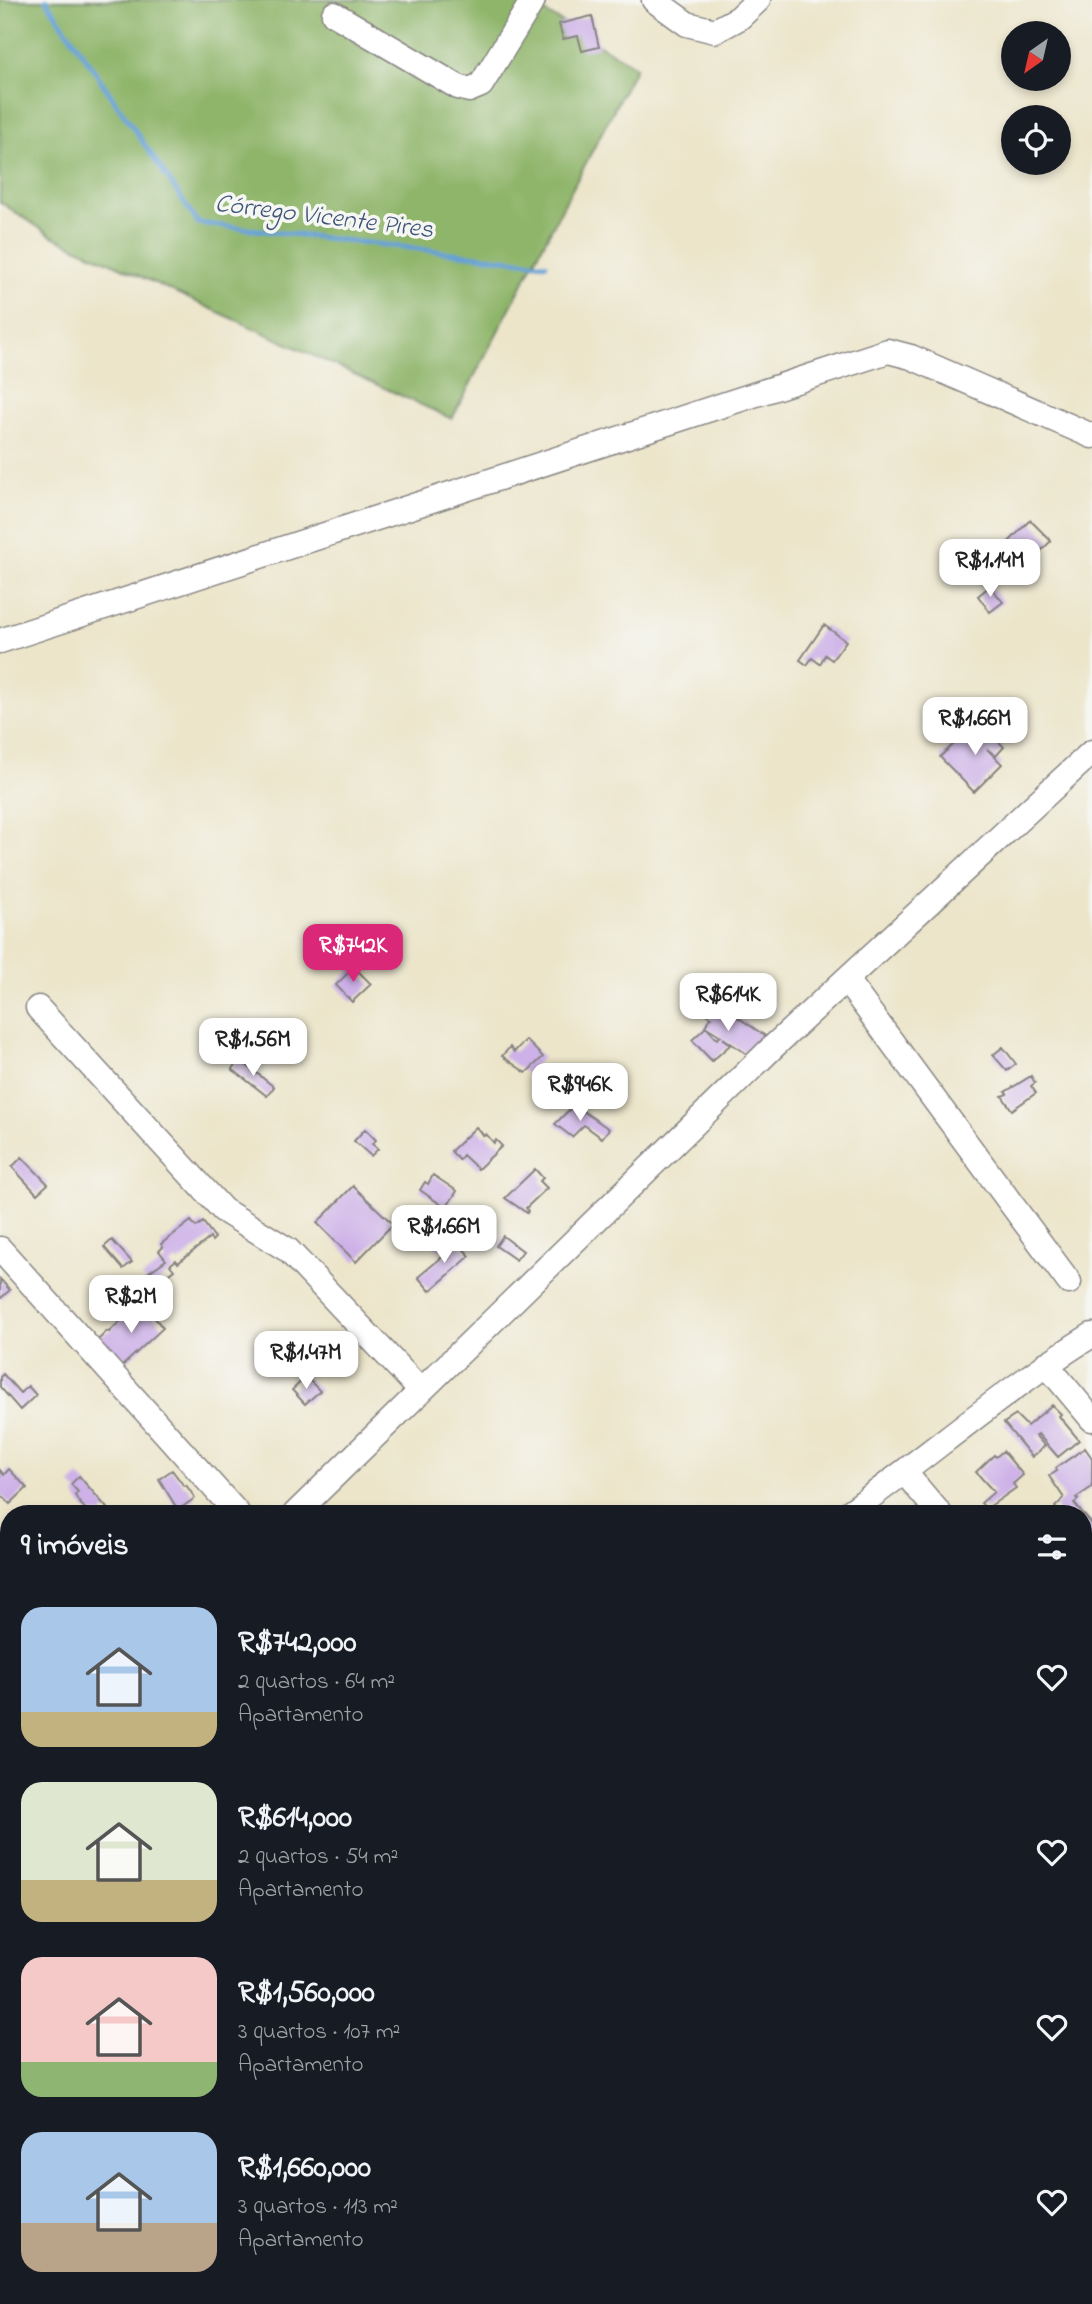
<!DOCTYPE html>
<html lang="pt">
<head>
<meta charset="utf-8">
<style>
  :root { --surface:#171b24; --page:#242831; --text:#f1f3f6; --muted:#9ea1a6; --accent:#db2777 }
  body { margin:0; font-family:"Indie Flower",sans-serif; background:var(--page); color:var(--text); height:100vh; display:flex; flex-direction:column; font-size:26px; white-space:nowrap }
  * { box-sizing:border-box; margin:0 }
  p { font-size:23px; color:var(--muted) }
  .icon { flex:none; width:38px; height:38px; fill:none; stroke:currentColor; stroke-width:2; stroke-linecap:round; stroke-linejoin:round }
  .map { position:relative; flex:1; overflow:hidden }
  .details { position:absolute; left:0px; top:1505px; width:1092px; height:800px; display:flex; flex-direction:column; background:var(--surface); border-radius:28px 28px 0 0; box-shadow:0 4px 10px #0003 }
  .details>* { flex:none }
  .needle { width:46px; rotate:214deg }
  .tools { position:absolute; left:1001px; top:21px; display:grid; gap:14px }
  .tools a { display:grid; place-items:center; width:70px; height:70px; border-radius:50%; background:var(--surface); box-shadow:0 4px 10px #0003; font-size:35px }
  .price { position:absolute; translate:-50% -60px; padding:0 16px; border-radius:14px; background:#fff; color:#222; font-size:23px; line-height:46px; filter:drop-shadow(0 2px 4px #0008) }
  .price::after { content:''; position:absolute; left:50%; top:42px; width:21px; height:16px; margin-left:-10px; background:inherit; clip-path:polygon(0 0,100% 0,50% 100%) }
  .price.selected { background:var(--accent); color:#fff }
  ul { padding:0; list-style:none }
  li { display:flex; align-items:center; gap:21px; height:175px; padding:0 21px }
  li span { display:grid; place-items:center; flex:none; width:196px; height:140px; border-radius:21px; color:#555 }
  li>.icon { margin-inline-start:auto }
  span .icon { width:84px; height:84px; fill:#fffc; stroke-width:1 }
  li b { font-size:30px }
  h2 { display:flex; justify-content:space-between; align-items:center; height:84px; padding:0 21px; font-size:30px }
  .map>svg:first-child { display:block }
</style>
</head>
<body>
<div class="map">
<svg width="1092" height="2304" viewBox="0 0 1092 2304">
  <rect width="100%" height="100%" fill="#f6f6f2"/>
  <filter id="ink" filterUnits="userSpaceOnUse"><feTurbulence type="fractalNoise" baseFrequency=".0143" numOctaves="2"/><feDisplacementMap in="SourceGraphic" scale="14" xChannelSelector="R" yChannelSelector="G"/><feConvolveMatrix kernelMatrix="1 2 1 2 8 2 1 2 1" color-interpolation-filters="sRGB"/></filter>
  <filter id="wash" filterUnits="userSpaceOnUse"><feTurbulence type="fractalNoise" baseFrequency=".00686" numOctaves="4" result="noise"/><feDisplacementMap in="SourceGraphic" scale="28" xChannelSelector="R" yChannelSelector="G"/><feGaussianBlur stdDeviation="1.57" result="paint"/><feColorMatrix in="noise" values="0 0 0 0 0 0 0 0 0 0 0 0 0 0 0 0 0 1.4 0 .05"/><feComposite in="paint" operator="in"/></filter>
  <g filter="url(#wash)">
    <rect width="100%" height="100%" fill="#ece5ca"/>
    <path fill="#8fb56b" stroke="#586c53" stroke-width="2" d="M0 0H525L636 67 452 419 52 236 0 202Z"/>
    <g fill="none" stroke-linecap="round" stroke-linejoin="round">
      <path stroke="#65a0d5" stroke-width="5" d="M46 0 198 223 546 264"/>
    </g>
    <g id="blocks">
      <path fill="#cdb1e8" d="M592 16 599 47 582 51 578 36 563 39 559 24Z
        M1030 520 1051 541 1023 568 1003 548Z
        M990 586 1003 602 990 612 978 596Z
        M824 625 846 641 832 660 825 655 820 664 812 658 807 665 800 660Z
        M973 726 988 736 995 728 1002 735 997 740 1004 747 996 756 987 749 1002 764 974 792 940 757Z
        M354 967 371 984 352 1002 336 985Z
        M710 998 771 1040 753 1058 723 1038 730 1045 712 1061 692 1040 706 1027 717 1039 721 1036 705 1026 711 1017 701 1010Z
        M526 1040 543 1057 526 1073 502 1056 510 1047 514 1052Z
        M1003 1047 1016 1064 1007 1071 993 1055Z
        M239 1059 274 1087 267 1096 232 1069Z
        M1031 1076 1035 1083 1031 1086 1036 1093 1012 1110 1002 1096 1007 1094 1005 1092Z
        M574 1105 609 1129 602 1138 584 1125 572 1137 555 1124Z
        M476 1127 484 1136 486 1134 494 1143 496 1140 502 1146 478 1169 463 1155 459 1160 451 1151Z
        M365 1129 376 1140 372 1144 378 1149 371 1156 354 1141Z
        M22 1157 48 1184 37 1194 12 1167Z
        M535 1169 543 1178 540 1181 547 1188 526 1208 528 1211 527 1213 505 1198Z
        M433 1175 457 1191 446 1208 420 1190 425 1182 428 1184Z
        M353 1186 393 1224 356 1262 317 1223Z
        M450 1218 460 1231 440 1250 427 1240Z
        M191 1221 196 1227 203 1222 215 1238 212 1241 210 1238 178 1263 176 1260 170 1265 174 1270 150 1288 142 1277 166 1260 159 1251 163 1247 161 1244Z
        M503 1236 523 1251 516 1260 496 1246Z
        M453 1238 470 1256 430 1291 418 1277 448 1252 444 1247Z
        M112 1240 132 1262 123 1269 104 1247Z
        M0 1279 10 1290 0 1299Z
        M141 1301 163 1328 120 1368 98 1340 107 1331 109 1332Z
        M3 1374 20 1393 28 1386 36 1395 20 1410 0 1387V1377Z
        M306 1377 320 1391 305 1404 292 1390Z
        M1052 1405 1061 1414 1059 1416 1079 1440 1058 1457 1038 1434 1036 1436 1045 1446 1032 1457 1004 1423 1016 1415 1027 1426Z
        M1085 1448 1092 1458V1487L1076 1498 1078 1500 1074 1503 1083 1514H1061L1055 1507 1064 1498 1049 1476 1057 1471 1056 1468Z
        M1003 1451 1023 1475 1013 1484 1016 1488 986 1509 981 1503 994 1492 976 1472 994 1455 996 1457Z
        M9 1469 27 1488 10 1504 0 1494V1470L4 1475Z
        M172 1470 184 1486 186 1485 195 1498 178 1510 159 1479Z
        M79 1476 107 1508 101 1514 89 1513 78 1501 75 1495 78 1492 71 1484Z
        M1083 1514 1092 1524V1550L1083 1540Z
        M1083 1779 1092 1791V1825L1083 1814Z
        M1092 1859V1880L1083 1867Z
        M1083 2250 1092 2260V2265L1083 2271Z"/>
    </g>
  </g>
  <g filter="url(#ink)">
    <use href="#blocks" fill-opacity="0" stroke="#878482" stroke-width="2"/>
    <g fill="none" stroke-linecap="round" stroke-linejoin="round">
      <g stroke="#878482" stroke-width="27">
        <path id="minor" d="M654 0 687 24 715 31 739 18 758 0
          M334 14 458 87 469 90 481 85 533 0
          M0 641 888 351 911 357 1092 436
          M846 980 1069 1282
          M38 1008 223 1210 288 1250 421 1391
          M0 1249 238 1514
          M1046 1364 1092 1419
          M905 1473 940 1514
          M295 1514 774 1046 1092 752
          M847 1514C930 1455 1006 1388 1092 1335
          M0 1580 9 1589
          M1083 1679 1092 1689
          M0 1803 9 1794
          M1083 1951 1092 1961
          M1083 2111 1092 2121"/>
      </g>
      <use href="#minor" stroke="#fff" stroke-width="24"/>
    </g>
  </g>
  <g text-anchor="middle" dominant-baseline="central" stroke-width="7" stroke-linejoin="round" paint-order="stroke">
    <g font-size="26" font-style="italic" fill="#3d5479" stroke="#f6f6f2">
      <text transform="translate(324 218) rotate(7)">Córrego Vicente Pires</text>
    </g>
  </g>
</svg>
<div class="tools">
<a><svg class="needle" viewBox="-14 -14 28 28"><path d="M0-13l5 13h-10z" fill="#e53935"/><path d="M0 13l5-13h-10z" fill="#9ea1a6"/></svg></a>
<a><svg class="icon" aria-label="locate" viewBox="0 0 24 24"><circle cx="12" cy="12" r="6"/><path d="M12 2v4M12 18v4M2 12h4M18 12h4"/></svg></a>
</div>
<b class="price" style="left:990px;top:599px">R$1.14M</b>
<b class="price" style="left:975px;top:757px">R$1.66M</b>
<b class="price selected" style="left:353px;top:984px">R$742K</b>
<b class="price" style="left:728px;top:1033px">R$614K</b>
<b class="price" style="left:253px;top:1078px">R$1.56M</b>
<b class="price" style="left:580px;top:1123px">R$946K</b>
<b class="price" style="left:444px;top:1265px">R$1.66M</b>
<b class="price" style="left:131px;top:1335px">R$2M</b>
<b class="price" style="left:306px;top:1391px">R$1.47M</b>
<section class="details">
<h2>9 imóveis<svg class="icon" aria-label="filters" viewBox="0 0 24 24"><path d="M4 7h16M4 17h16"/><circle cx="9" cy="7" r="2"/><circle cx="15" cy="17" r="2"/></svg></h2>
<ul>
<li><span style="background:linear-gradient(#a9c7e8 75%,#c2b280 0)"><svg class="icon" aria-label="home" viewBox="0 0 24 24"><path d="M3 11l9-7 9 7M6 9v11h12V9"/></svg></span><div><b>R$742,000</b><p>2 quartos · 64 m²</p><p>Apartamento</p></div><svg class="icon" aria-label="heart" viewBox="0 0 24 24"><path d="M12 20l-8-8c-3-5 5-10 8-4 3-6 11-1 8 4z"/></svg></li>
<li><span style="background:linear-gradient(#dfe7d0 70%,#c2b280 0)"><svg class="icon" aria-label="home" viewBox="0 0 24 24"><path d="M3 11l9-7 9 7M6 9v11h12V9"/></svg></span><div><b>R$614,000</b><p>2 quartos · 54 m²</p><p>Apartamento</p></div><svg class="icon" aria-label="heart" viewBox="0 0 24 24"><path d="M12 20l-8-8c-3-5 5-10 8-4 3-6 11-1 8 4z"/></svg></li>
<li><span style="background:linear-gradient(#f6c9c9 75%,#8fb573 0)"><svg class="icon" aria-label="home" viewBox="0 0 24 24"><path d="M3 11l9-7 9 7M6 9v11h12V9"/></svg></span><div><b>R$1,560,000</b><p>3 quartos · 107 m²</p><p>Apartamento</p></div><svg class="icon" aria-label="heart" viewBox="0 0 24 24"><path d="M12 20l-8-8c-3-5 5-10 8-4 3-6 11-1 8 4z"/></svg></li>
<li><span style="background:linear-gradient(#a9c7e8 65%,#b9a48a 0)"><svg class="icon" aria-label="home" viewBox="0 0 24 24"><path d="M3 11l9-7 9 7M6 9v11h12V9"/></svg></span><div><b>R$1,660,000</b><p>3 quartos · 113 m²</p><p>Apartamento</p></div><svg class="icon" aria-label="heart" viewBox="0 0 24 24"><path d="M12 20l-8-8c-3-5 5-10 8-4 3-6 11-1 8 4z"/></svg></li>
</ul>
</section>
</div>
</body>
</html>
